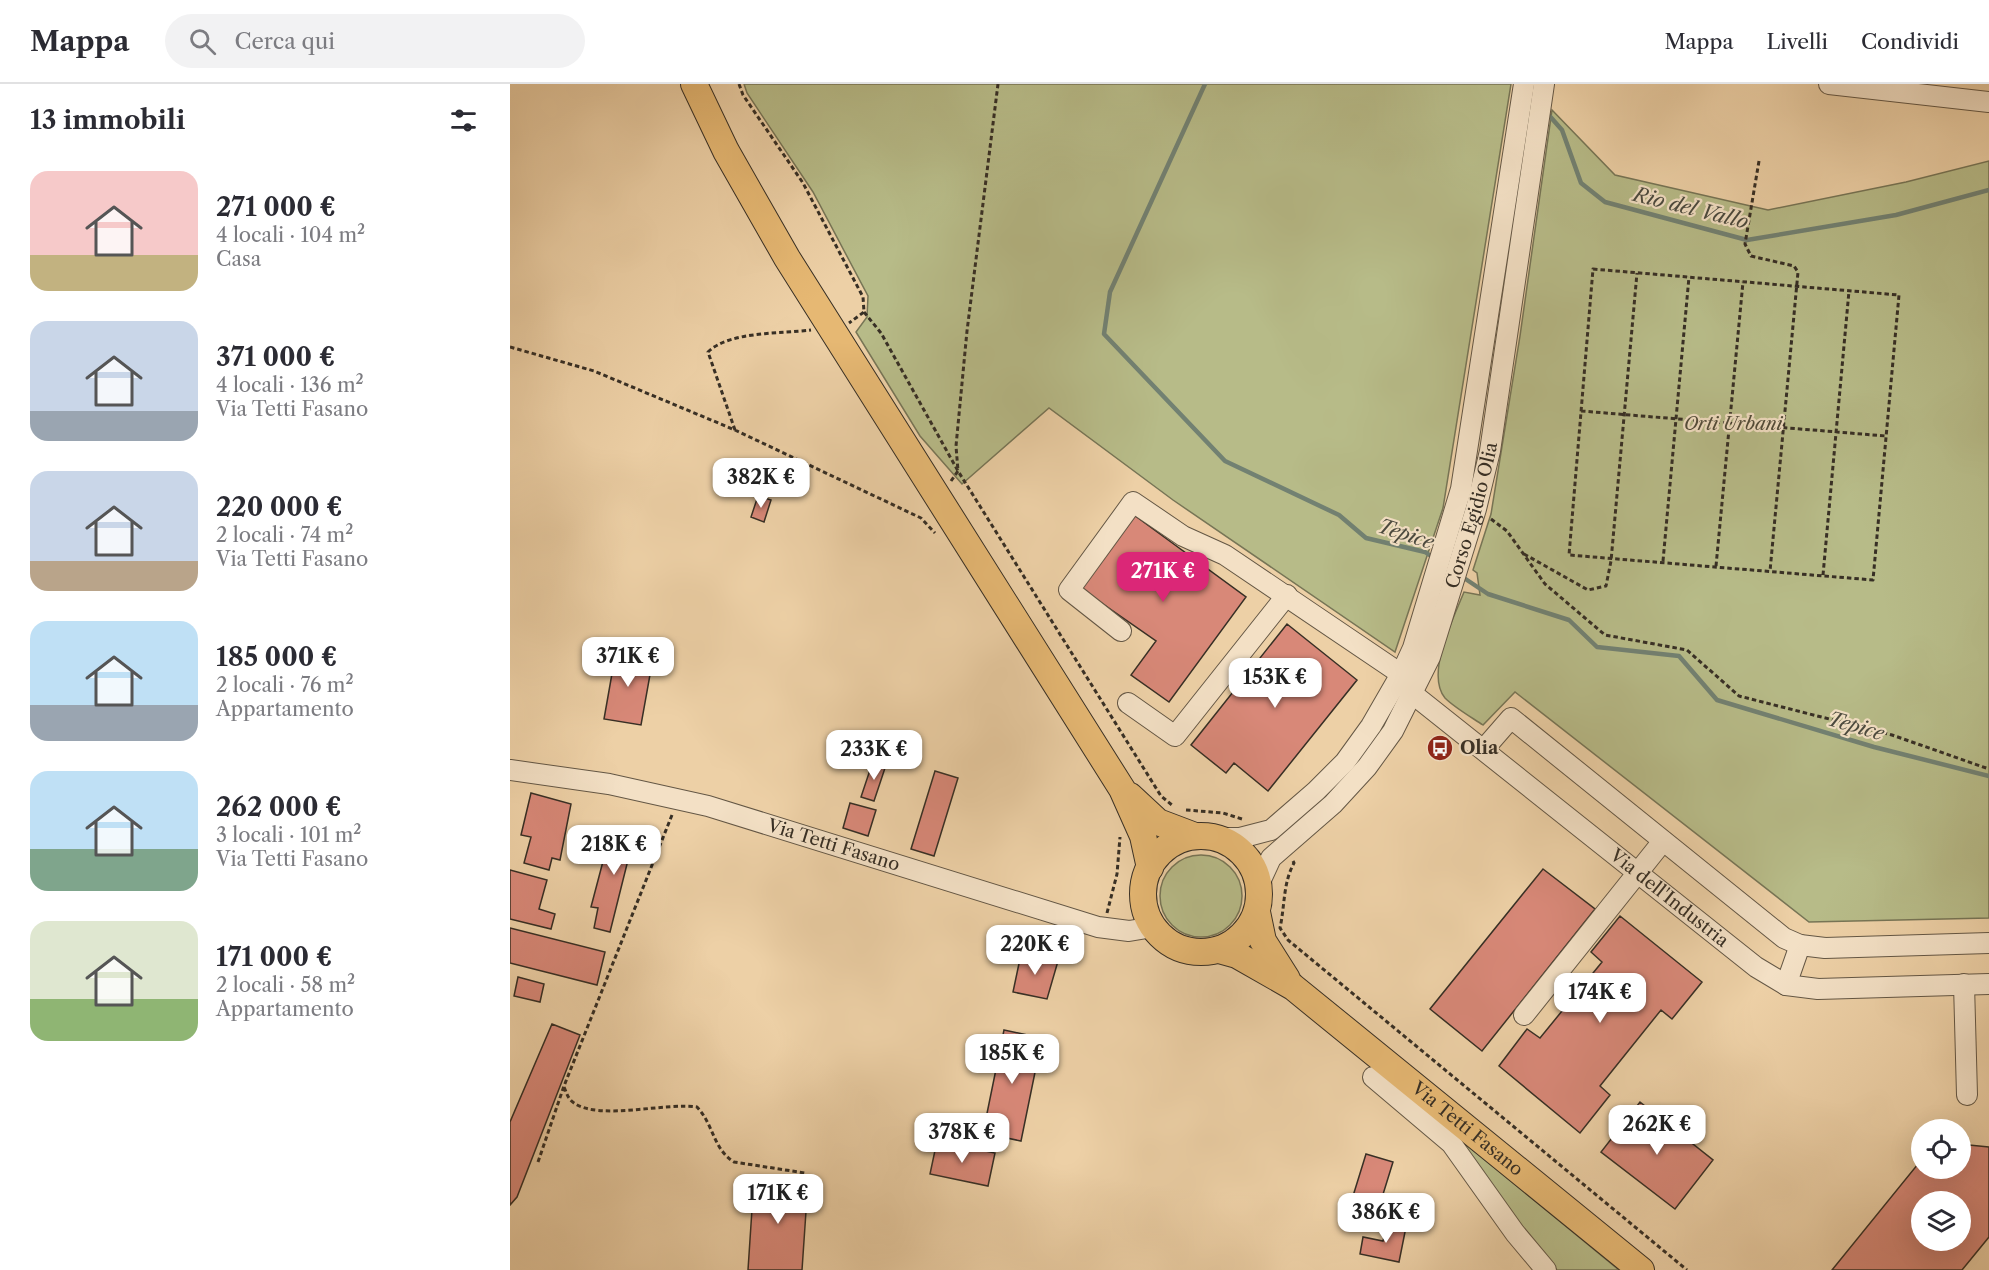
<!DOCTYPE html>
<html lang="it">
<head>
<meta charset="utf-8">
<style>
  :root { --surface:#fff; --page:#f2f2f3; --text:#2b2b33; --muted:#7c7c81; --line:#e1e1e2; --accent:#db2777 }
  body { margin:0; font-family:"Libre Caslon Text",serif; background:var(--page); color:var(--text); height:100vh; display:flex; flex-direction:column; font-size:22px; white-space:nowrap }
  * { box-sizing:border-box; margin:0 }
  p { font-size:20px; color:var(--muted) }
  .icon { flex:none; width:33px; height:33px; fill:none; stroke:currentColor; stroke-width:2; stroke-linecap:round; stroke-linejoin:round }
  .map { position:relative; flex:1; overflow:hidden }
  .side { display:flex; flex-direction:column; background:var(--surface); width:510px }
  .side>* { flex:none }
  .buttons { position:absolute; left:1401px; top:1035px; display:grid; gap:12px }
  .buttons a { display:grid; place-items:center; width:60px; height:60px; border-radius:50%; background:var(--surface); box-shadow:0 6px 24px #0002; font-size:30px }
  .price { position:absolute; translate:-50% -51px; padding:0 14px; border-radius:12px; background:#fff; color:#222; font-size:20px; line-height:39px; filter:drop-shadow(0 2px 3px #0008) }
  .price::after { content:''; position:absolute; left:50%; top:36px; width:18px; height:14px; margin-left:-9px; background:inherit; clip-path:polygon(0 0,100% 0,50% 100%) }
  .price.current { background:var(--accent); color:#fff }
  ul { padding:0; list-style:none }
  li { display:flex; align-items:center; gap:18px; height:150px; padding:0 30px }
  li span { display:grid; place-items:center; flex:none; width:168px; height:120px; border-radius:18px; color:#555 }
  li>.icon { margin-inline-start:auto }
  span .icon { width:72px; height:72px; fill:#fffc; stroke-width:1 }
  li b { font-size:26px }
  h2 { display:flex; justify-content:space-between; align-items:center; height:72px; padding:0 30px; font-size:26px }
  header { display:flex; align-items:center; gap:36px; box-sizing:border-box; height:84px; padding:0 30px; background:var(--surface); border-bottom:2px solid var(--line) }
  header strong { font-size:28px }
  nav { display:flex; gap:33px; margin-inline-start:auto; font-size:21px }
  .search { width:420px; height:54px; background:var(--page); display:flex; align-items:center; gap:15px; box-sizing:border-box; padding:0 21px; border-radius:33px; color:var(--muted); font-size:22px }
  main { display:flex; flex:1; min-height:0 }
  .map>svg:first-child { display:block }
</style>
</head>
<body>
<header>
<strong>Mappa</strong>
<div class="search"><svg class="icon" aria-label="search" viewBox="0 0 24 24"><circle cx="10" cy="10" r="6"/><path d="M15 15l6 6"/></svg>Cerca qui</div>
<nav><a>Mappa</a><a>Livelli</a><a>Condividi</a></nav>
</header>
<main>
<section class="side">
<h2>13 immobili<svg class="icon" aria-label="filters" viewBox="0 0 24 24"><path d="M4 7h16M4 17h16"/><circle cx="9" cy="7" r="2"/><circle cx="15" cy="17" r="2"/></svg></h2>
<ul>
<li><span style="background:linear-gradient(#f6c9c9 70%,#c2b280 0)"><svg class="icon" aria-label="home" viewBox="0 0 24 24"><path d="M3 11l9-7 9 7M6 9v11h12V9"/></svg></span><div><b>271 000 €</b><p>4 locali · 104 m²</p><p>Casa</p></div></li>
<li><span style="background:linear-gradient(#c9d6e8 75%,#9aa5b1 0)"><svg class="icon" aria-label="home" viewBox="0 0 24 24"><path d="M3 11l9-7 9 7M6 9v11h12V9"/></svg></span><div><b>371 000 €</b><p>4 locali · 136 m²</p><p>Via Tetti Fasano</p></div></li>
<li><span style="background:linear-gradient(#c9d6e8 75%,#b9a48a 0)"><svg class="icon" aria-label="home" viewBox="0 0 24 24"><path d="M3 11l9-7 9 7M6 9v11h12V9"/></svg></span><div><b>220 000 €</b><p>2 locali · 74 m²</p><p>Via Tetti Fasano</p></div></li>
<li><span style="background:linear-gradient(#bfe0f5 70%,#9aa5b1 0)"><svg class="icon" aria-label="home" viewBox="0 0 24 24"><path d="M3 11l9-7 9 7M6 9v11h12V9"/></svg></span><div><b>185 000 €</b><p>2 locali · 76 m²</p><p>Appartamento</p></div></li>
<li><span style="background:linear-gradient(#bfe0f5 65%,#7fa58c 0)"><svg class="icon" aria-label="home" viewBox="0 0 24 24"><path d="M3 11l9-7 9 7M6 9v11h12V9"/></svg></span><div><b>262 000 €</b><p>3 locali · 101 m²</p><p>Via Tetti Fasano</p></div></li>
<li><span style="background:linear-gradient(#dfe7d0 65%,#8fb573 0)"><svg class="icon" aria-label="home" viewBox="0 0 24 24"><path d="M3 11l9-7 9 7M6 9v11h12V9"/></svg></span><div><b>171 000 €</b><p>2 locali · 58 m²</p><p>Appartamento</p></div></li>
</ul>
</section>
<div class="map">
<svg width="1479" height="1186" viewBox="0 0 1479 1186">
  <rect width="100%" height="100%" fill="#edd0a6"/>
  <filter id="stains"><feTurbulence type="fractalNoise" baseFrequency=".00333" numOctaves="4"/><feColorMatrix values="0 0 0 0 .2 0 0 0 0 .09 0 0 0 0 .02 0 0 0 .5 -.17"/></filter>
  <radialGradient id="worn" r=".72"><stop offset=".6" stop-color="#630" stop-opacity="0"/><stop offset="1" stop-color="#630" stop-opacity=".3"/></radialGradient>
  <path fill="#b7bb88" stroke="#777556" stroke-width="1.5" d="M234 0H1001L933 424 885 568 663 416 539 324 452 400 410 352 346 248 357 233 358 212 303 108 237 9Z
    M1042 26 1105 91 1258 126 1396 98 1479 77V834L1299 838 1005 608 973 641C961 633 945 624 935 614 915 590 944 533 954 508L970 511 967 489 963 486 981 430 1010 252Z
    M650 812a41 41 0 1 1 82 0a41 41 0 1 1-82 0Z
    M945 1051 1109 1186H1047L1009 1143Z"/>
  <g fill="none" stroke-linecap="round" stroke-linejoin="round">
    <path stroke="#728172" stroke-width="4.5" d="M695 0 600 208 594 250 715 377 829 431 856 454 915 468 924 474
      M1037 29 1052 46 1071 99 1095 118 1237 156 1386 131 1479 106
      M951 492 978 510 1059 536 1087 563 1169 572 1207 616 1364 663 1479 692"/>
  </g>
  <path fill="#d88878" stroke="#372f25" stroke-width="1.5" fill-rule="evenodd" d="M248 412 261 416 254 438 241 433Z
    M624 431 736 513 659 618 621 591 646 557 570 504Z
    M777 540 847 596 758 707 724 679 716 689 681 661Z
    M106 567 143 574 131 641 94 635Z
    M363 677 376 681 364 717 351 713Z
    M425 687 448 694 424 772 401 765Z
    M21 709 61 720 50 776 42 774 39 786 14 779 21 753 11 751Z
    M340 719 366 726 358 752 333 744Z
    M101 747 135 755 129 779 118 776 100 848 84 844 88 824 81 823Z
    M1033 785 1085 825 972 967 920 925Z
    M0 786 37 796 29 825 45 830 41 845 0 835Z
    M1110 832 1192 898 1162 935 1151 926 1090 1002 1100 1011 1070 1049 989 982 1017 945 1030 954 1092 878 1081 868Z
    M0 844 95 868 87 901 0 879Z
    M511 870 548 877 537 915 503 908Z
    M8 893 34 900 30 918 4 912Z
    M42 940 70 951 7 1113 0 1121V1038Z
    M494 946 532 954 511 1057 473 1049Z
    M1130 1018 1203 1076 1165 1125 1091 1068Z
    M427 1057 485 1069 478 1102 420 1090Z
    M1459 1061 1479 1063V1153L1452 1186H1322L1412 1075V1084H1450V1063ZM1412 1118H1450V1156H1412Z
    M856 1070 883 1078 870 1120 843 1112Z
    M244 1095 298 1098 292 1186H238Z
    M877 1140 896 1143 889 1178 850 1170 853 1153 873 1157Z"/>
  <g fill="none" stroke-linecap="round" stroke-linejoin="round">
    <g stroke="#645745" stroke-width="22">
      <g id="minor">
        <path d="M1319 0 1479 18"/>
        <path d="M611 547 559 506 623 418 673 452 715 471 891 590"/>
        <path id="s1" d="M894 603 1246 883 1276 901 1308 905 1479 900"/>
        <path d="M618 619 665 652 777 511"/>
        <path d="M974 665 1001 634 1274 854 1290 861 1315 864 1479 859"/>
        <path id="s2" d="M0 686 99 700 198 722 588 843 619 847 643 843"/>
        <path d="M708 754H730L761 746 806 707 835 678 861 642 891 590 903 564 951 405 1014 0"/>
        <path id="s3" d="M749 800 761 774 823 720 857 683 883 647 920 573 966 425 980 367 1034 0"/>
        <path d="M1454 900 1457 1011"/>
        <path d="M1276 901 1290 861"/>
        <path d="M1014 931 1153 757"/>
        <path d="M863 993 941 1059 1005 1149 1036 1186"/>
      </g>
    </g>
    <g stroke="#372f25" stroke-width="28">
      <g id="major">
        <path d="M184 0 216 67 277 174 612 705 633 752 640 784"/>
        <path d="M620 712 648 738 685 752"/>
        <circle cx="691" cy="810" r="58"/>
        <path d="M747 828 753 857 777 895"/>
        <path id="s4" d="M709 866 727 871 783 903 1131 1186"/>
      </g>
    </g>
    <path stroke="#372f25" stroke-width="3" stroke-dasharray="4.5 3" stroke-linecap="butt" d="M229 0 233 11 293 99 353 213 354 228 339 239
      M1249 77 1235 160 1241 172 1284 182 1288 188 1260 487
      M1083 185 1389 211 1363 496 1059 471Z
      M354 228 371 249 448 387 651 712 662 721
      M0 263 84 287 225 346 411 434 425 449
      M1071 327 1376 352
      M225 346 198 268C219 247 271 250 301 246
      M441 397 448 387 446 362 457 247 488 0
      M981 435 997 447 1035 500 1095 551 1177 566 1229 612 1382 651 1479 685
      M1014 470 1078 506 1096 502 1101 477 1127 189
      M1153 477 1179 193
      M1206 482 1233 198
      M1313 491 1339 207
      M676 726 713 729 732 735
      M783 777 784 779C773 799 775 821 770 844L778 856 1177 1186
      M597 829 607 790 610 753
      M54 1003C57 1010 58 1015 64 1019 89 1037 157 1018 187 1023 204 1041 203 1065 224 1078L295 1089
      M28 1078 54 1002 162 731"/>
    <use href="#minor" stroke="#f3e0c5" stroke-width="20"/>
    <use href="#major" stroke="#e6b873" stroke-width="26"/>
  </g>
  <defs>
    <g id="bus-disc" transform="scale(1.35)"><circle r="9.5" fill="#8f2418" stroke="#f3e0c5"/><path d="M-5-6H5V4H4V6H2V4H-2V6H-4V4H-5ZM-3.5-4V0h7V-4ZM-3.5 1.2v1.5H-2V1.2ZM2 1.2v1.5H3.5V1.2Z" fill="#fff"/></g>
  </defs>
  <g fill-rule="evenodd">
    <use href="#bus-disc" x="930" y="664"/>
  </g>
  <g text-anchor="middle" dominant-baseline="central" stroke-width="4.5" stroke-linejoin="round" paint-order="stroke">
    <g font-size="18" font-style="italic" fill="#514b39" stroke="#f3e0c5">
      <text x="1223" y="340">Orti Urbani</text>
    </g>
    <g font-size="18" fill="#372f25" stroke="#f3e0c5">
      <text stroke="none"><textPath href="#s3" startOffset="436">Corso Egidio Olia</textPath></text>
      <text stroke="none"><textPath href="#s2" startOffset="333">Via Tetti Fasano</textPath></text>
      <text stroke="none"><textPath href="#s1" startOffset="339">Via dell'Industria</textPath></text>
      <text stroke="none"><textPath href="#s4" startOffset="308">Via Tetti Fasano</textPath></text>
    </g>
    <g font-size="18" font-weight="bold" fill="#372f25" stroke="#f3e0c5" text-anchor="start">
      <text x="950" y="664">Olia</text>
    </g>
    <g font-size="20" font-style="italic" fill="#4b4a3f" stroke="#f3e0c5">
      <text transform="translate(1181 124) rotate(14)">Rio del Vallo</text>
      <text transform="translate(896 450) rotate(18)">Tepice</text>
      <text transform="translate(1346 642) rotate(16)">Tepice</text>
    </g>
  </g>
  <rect width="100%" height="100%" filter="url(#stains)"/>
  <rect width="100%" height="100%" fill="url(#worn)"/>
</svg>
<div class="buttons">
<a><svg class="icon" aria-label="locate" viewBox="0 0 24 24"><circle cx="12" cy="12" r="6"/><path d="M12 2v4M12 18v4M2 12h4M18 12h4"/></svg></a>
<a><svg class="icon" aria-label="layers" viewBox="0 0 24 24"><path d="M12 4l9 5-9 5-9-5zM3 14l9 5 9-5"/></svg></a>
</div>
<b class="price" style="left:251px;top:425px">382K €</b>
<b class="price current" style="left:653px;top:519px">271K €</b>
<b class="price" style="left:118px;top:604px">371K €</b>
<b class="price" style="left:765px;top:625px">153K €</b>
<b class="price" style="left:364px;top:697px">233K €</b>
<b class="price" style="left:104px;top:792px">218K €</b>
<b class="price" style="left:525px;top:892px">220K €</b>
<b class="price" style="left:1090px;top:940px">174K €</b>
<b class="price" style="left:502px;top:1001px">185K €</b>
<b class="price" style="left:1147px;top:1072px">262K €</b>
<b class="price" style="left:452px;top:1080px">378K €</b>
<b class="price" style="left:268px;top:1141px">171K €</b>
<b class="price" style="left:876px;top:1160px">386K €</b>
</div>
</main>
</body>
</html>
